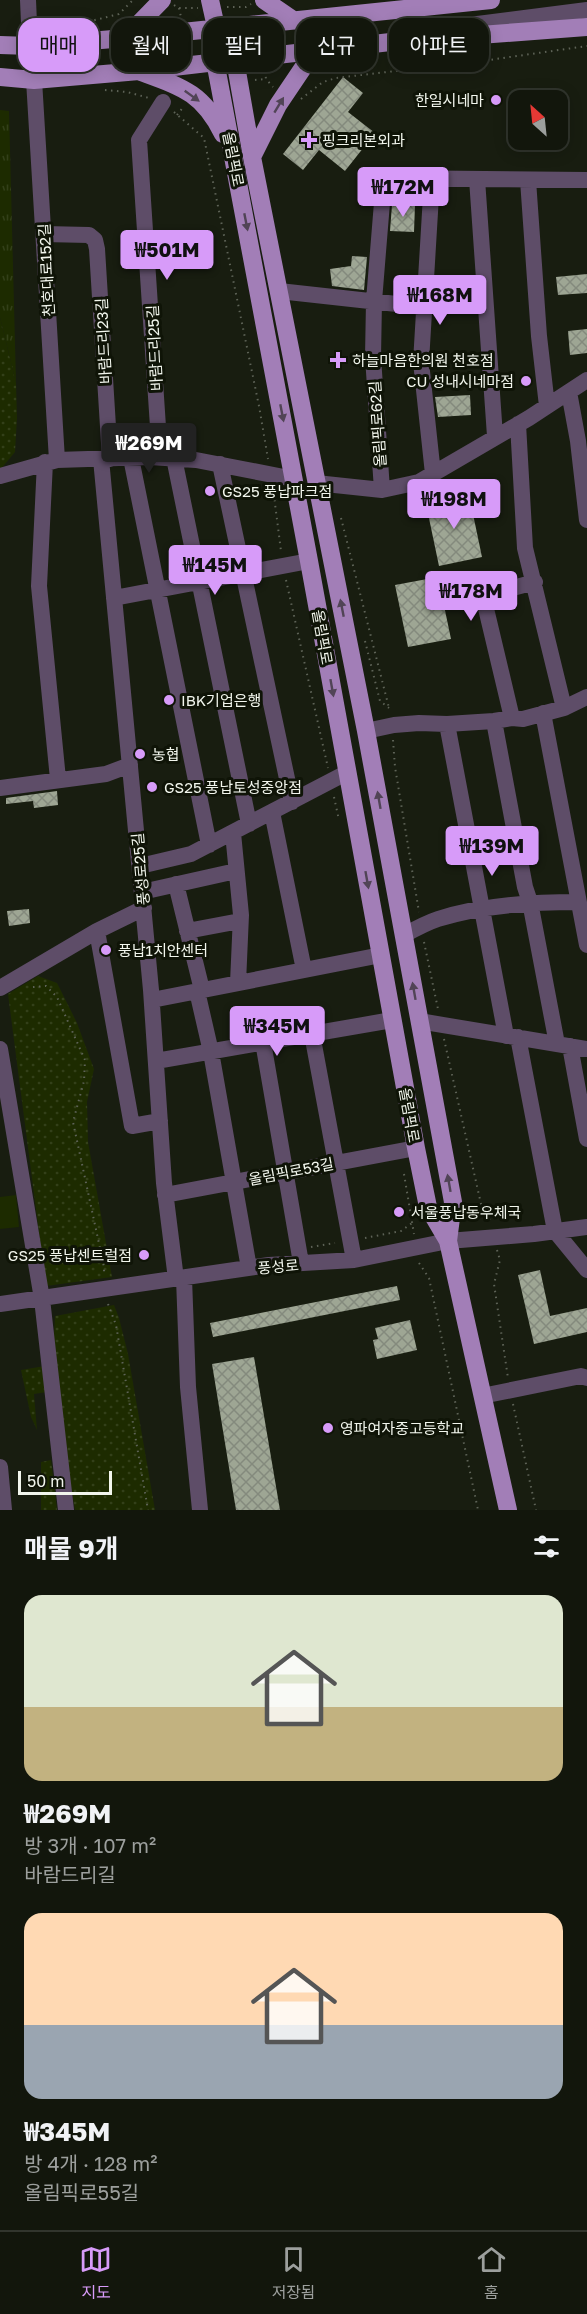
<!DOCTYPE html>
<html lang="ko">
<head>
<meta charset="utf-8">
<style>
  :root { --surface:#12160c; --page:#1b1f15; --text:#f1f3f6; --muted:#9c9f9d; --line:#31352d; --accent:#d79bf9 }
  body { margin:0; font-family:"Golos Text","Noto Sans KR",sans-serif; background:var(--page); color:var(--text); height:100vh; display:flex; flex-direction:column; font-size:22px; white-space:nowrap }
  * { box-sizing:border-box; margin:0 }
  p { font-size:20px; color:var(--muted) }
  .icon { flex:none; width:33px; height:33px; fill:none; stroke:currentColor; stroke-width:2; stroke-linecap:round; stroke-linejoin:round }
  .map { position:relative; height:1510px; overflow:hidden }
  .sheet { display:flex; flex-direction:column; background:var(--surface); flex:1 }
  .sheet>* { flex:none }
  .banner { position:absolute; left:18px; top:18px; width:552px; height:54px; display:flex; gap:12px }
  .needle { width:39px; rotate:333deg }
  .controls { position:absolute; left:508px; top:90px; display:grid; gap:12px }
  .controls a { display:grid; place-items:center; width:60px; height:60px; border-radius:12px; background:var(--surface); box-shadow:0 3px 15px #0003,0 0 0 2px var(--line); font-size:30px }
  .scale { position:absolute; left:18px; bottom:15px; width:94px; box-sizing:border-box; padding-left:6px; border:3px solid #f2f6ed; border-top:0; font-size:16px; line-height:21px; white-space:nowrap; color:#f2f6ed; -webkit-text-stroke:4px #0f1407; paint-order:stroke }
  .price { position:absolute; translate:-50% -51px; padding:0 14px; border-radius:6px; background:var(--accent); color:#111; font-size:20px; line-height:39px; filter:drop-shadow(0 2px 3px #0008) }
  .price::after { content:''; position:absolute; left:50%; top:36px; width:18px; height:14px; margin-left:-9px; background:inherit; clip-path:polygon(0 0,100% 0,50% 100%) }
  .price.on { background:#222; color:#fff }
  ul { padding:0; list-style:none }
  li { display:grid; align-content:center; gap:12px; height:318px; padding:0 24px }
  li span { display:grid; place-items:center; height:186px; border-radius:18px; color:#555 }
  li>.icon { margin-inline-start:auto }
  span .icon { width:108px; height:108px; fill:#fffc; stroke-width:1 }
  li b { font-size:26px }
  h2 { display:flex; justify-content:space-between; align-items:center; height:72px; padding:0 24px; font-size:26px }
  .pill { padding:0 21px; border-radius:18px; background:var(--surface); box-shadow:0 3px 15px #0003,0 0 0 2px var(--line); font-size:21px; line-height:54px }
  .pill.on { background:var(--accent); color:#111 }
  .tabs { display:flex; justify-content:space-around; align-items:center; height:84px; border-top:2px solid var(--line); background:var(--surface); font-size:16px; color:var(--muted) }
  .tabs a { display:grid; justify-items:center; gap:3px }
  .tabs .on { color:var(--accent) }
  .map>svg:first-child { display:block }
</style>
</head>
<body>
<div class="map">
<svg width="587" height="1510" viewBox="0 0 587 1510">
  <defs>
    <pattern id="grass-dots" width="8" height="8" patternUnits="userSpaceOnUse" patternTransform="scale(1.5)"><rect width="8" height="8" fill="#1d2b00"/><path d="M2 2h.1M6 6h.1" fill="none" stroke="#334019" stroke-width="1.8" stroke-linecap="round"/></pattern>
    <pattern id="park-tufts" width="24" height="20" patternUnits="userSpaceOnUse" patternTransform="scale(1.5)"><rect width="24" height="20" fill="#1d2b00"/><path d="M3 7l-1-3M5 7V3M7 7l1-3M15 17l-1-3M17 17v-4M19 17l1-3" fill="none" stroke="#334019"/></pattern>
    <pattern id="building-cross-hatch" width="8" height="8" patternUnits="userSpaceOnUse" patternTransform="scale(1.5)"><rect width="8" height="8" fill="#9ea694"/><path d="M0 0l8 8M0 8l8-8" fill="none" stroke="#848a7d"/></pattern>
  </defs>
  <rect width="100%" height="100%" fill="#181d10"/>
  <path fill="url(#grass-dots)" d="M0 317 16 383 17 418 15 452 0 470Z
    M38 976 57 983 77 1023 94 1069 87 1102 88 1142 112 1277 46 1286 8 994Z
    M114 1305 119 1318 128 1354 155 1510H75L68 1468 54 1337 55 1316Z
    M45 1366 47 1392 34 1394 37 1430 31 1417 21 1370Z
    M51 1460 57 1510H41V1462Z"/>
  <path fill="url(#park-tufts)" d="M0 110 9 111 16 383 0 317Z"/>
  <path fill="#1d2b00" d="M16 1195 19 1227 0 1229V1197Z"/>
  <path fill="url(#building-cross-hatch)" d="M343 77 363 93 348 112 375 133 345 171 319 150 303 170 283 154Z
    M392 205H415L414 232 390 231Z
    M352 256 367 257 364 290 332 286 330 269 351 266Z
    M587 274V293L558 295 556 277Z
    M587 329V353L570 355 568 331Z
    M470 395 471 415 438 417 435 397Z
    M469 495 482 557 439 566 426 504Z
    M438 577 451 639 408 647 395 585Z
    M57 791 58 805 34 808 33 801 6 804V798Z
    M29 909 30 923 9 926 7 911Z
    M540 1270 550 1316 587 1308V1332L534 1344 518 1275Z
    M397 1286 400 1300 213 1337 210 1323Z
    M410 1320 417 1350 377 1359 373 1340 378 1339 375 1328Z
    M254 1357 280 1510H236L212 1364Z"/>
  <g fill="none" stroke-linecap="round" stroke-linejoin="round">
    <path stroke="#5e6357" stroke-width="2" stroke-dasharray="1.5 4.5" stroke-linecap="butt" d="M174 5 179 8H198
      M227 7H246L251 4
      M179 8 181 17
      M71 26 119 14 133 0
      M265 71 266 79 273 87
      M255 80 266 79
      M105 90 127 92 149 98
      M301 99 323 82 336 78 489 60 587 46
      M174 112 204 138 259 406 268 459
      M177 115 184 106
      M273 488 281 551
      M341 518 389 708
      M286 580 328 768
      M365 641 380 701 389 708
      M393 740 395 767 419 912
      M334 797 339 820
      M424 942 438 1009
      M33 987 46 986 57 997 85 1060 84 1081 73 1122 104 1267V1275
      M444 1039 481 1204 489 1217 490 1224
      M404 1174 414 1234
      M365 1238 401 1231 412 1223
      M311 1247 335 1243
      M497 1250 500 1260 494 1284 508 1378
      M419 1263 429 1278 478 1510
      M108 1304 116 1325 148 1510
      M513 1404 536 1510"/>
    <path stroke="#5e4d68" stroke-width="16" d="M28 0 30 46
      M423 34 446 28 587 10
      M34 80 57 460
      M432 179 421 362 433 474
      M477 179 495 436
      M528 180 539 336 547 406
      M44 234 89 235 95 240 97 249 110 459
      M279 291 424 307
      M569 392 578 441 587 520
      M518 424 525 548 564 708
      M160 457 139 140 163 102
      M131 458 209 845
      M174 458 249 824
      M101 459 151 990 164 1183 176 1279
      M45 462 39 586 58 779
      M220 464 292 802
      M0 476 57 460 150 457 196 460 294 479
      M316 483 382 490 419 482 529 418 587 380
      M382 490 373 357 374 301 384 178 587 180
      M114 598 309 561
      M543 713 587 945
      M512 718 483 596 535 582
      M494 721 525 887 530 902 557 1044
      M447 724 506 1036
      M366 731 394 725 419 723 447 724 494 721 512 718 523 719 564 708 587 697
      M0 788 106 774 130 765
      M272 812 304 970
      M233 833 241 915 238 983
      M140 866 191 854 348 772
      M176 884 202 990
      M142 892 236 871
      M97 931 132 1126 160 1121
      M187 931 240 921
      M404 935C415 929 426 923 438 919 482 905 531 902 578 902
      M0 988 97 931 144 908
      M197 991 211 1052 249 1268
      M152 1000 381 955
      M419 1021 587 1049
      M312 1034 354 1260
      M518 1037 555 1231 587 1270
      M263 1042 301 1263
      M570 1046 587 1139
      M0 1049 42 1299 66 1510
      M156 1061 392 1020
      M165 1195 416 1148
      M184 1278 188 1387 200 1510
      M0 1304 269 1265 354 1260 448 1241 534 1234 587 1227
      M482 1396 581 1376 587 1378
      M0 1467 4 1510"/>
    <path stroke="#a27eb7" stroke-width="18" d="M210 0 216 27 215 61 309 561 416 1148 428 1207 448 1241 508 1510
      M264 0 293 20
      M216 27 235 60 252 157 366 731 453 1202 448 1241
      M125 38 162 0
      M0 45 30 46 125 38 491 0
      M141 72C182 87 203 93 223 134
      M0 77 34 80 139 71 399 41 587 27
      M252 157 278 105 315 50"/>
  </g>
  <defs><path id="oneway-solid" d="M-6-.8H1V-3.2L6.5 0L1 3.2V.8H-6Z" transform="scale(1.5)"/></defs>
  <g fill="#514456">
    <use href="#oneway-solid" transform="translate(192 96) rotate(36)"/>
    <use href="#oneway-solid" transform="translate(279 105) rotate(-59)"/>
    <use href="#oneway-solid" transform="translate(246 222) rotate(79)"/>
    <use href="#oneway-solid" transform="translate(282 413) rotate(79)"/>
    <use href="#oneway-solid" transform="translate(342 608) rotate(-101)"/>
    <use href="#oneway-solid" transform="translate(332 688) rotate(80)"/>
    <use href="#oneway-solid" transform="translate(379 800) rotate(-100)"/>
    <use href="#oneway-solid" transform="translate(367 880) rotate(80)"/>
    <use href="#oneway-solid" transform="translate(414 991) rotate(-100)"/>
    <use href="#oneway-solid" transform="translate(449 1183) rotate(-100)"/>
  </g>
  <g fill="#d79bf9" stroke="#0f1407" stroke-width="2">
    <circle cx="496" cy="100" r="6"/>
    <path d="M306 131h6v6h6v6h-6v6h-6v-6h-6v-6h6z"/>
    <path d="M335 351h6v6h6v6h-6v6h-6v-6h-6v-6h6z"/>
    <circle cx="526" cy="381" r="6"/>
    <circle cx="210" cy="491" r="6"/>
    <circle cx="169" cy="700" r="6"/>
    <circle cx="140" cy="754" r="6"/>
    <circle cx="152" cy="787" r="6"/>
    <circle cx="106" cy="950" r="6"/>
    <circle cx="399" cy="1212" r="6"/>
    <circle cx="144" cy="1255" r="6"/>
    <circle cx="328" cy="1428" r="6"/>
  </g>
  <g text-anchor="middle" dominant-baseline="central" stroke-width="6" stroke-linejoin="round" paint-order="stroke">
    <g font-size="15" fill="#f2f6ed" stroke="#0f1407" text-anchor="start">
      <text x="484" y="100" text-anchor="end">한일시네마</text>
      <text x="322" y="140">핑크리본외과</text>
      <text x="352" y="360">하늘마음한의원 천호점</text>
      <text x="514" y="381" text-anchor="end">CU 성내시네마점</text>
      <text x="222" y="491">GS25 풍납파크점</text>
      <text x="181" y="700">IBK기업은행</text>
      <text x="152" y="754">농협</text>
      <text x="164" y="787">GS25 풍납토성중앙점</text>
      <text x="118" y="950">풍납1치안센터</text>
      <text x="411" y="1212">서울풍납동우체국</text>
      <text x="132" y="1255" text-anchor="end">GS25 풍납센트럴점</text>
      <text x="340" y="1428">영파여자중고등학교</text>
    </g>
    <g font-size="15" fill="#f2f6ed" stroke="#0f1407">
      <text transform="translate(234 159) rotate(79)">올림픽로</text>
      <text transform="translate(46 270) rotate(-93)">천호대로152길</text>
      <text transform="translate(103 341) rotate(-93)">바람드리23길</text>
      <text transform="translate(154 348) rotate(-93)">바람드리25길</text>
      <text transform="translate(377 424) rotate(-94)">올림픽로62길</text>
      <text transform="translate(323 637) rotate(80)">올림픽로</text>
      <text transform="translate(140 869) rotate(-95)">풍성로25길</text>
      <text transform="translate(410 1115) rotate(80)">올림픽로</text>
      <text transform="translate(291 1171) rotate(-11)">올림픽로53길</text>
      <text transform="translate(278 1266) rotate(-5)">풍성로</text>
    </g>
  </g>
</svg>
<div class="controls">
<a><svg class="needle" viewBox="-14 -14 28 28"><path d="M0-13l5 13h-10z" fill="#e53935"/><path d="M0 13l5-13h-10z" fill="#9c9f9d"/></svg></a>
</div>
<div class="scale">50 m</div>
<b class="price" style="left:403px;top:218px">₩172M</b>
<b class="price" style="left:167px;top:281px">₩501M</b>
<b class="price" style="left:440px;top:326px">₩168M</b>
<b class="price on" style="left:149px;top:474px">₩269M</b>
<b class="price" style="left:454px;top:530px">₩198M</b>
<b class="price" style="left:215px;top:596px">₩145M</b>
<b class="price" style="left:471px;top:622px">₩178M</b>
<b class="price" style="left:492px;top:877px">₩139M</b>
<b class="price" style="left:277px;top:1057px">₩345M</b>
<div class="banner">
<a class="pill on">매매</a>
<a class="pill">월세</a>
<a class="pill">필터</a>
<a class="pill">신규</a>
<a class="pill">아파트</a>
</div>
</div>
<section class="sheet">
<h2>매물 9개<svg class="icon" aria-label="filters" viewBox="0 0 24 24"><path d="M4 7h16M4 17h16"/><circle cx="9" cy="7" r="2"/><circle cx="15" cy="17" r="2"/></svg></h2>
<ul>
<li><span style="background:linear-gradient(#dfe7d0 60%,#c2b280 0)"><svg class="icon" aria-label="home" viewBox="0 0 24 24"><path d="M3 11l9-7 9 7M6 9v11h12V9"/></svg></span><div><b>₩269M</b><p>방 3개 · 107 m²</p><p>바람드리길</p></div></li>
<li><span style="background:linear-gradient(#ffd9b3 60%,#9aa5b1 0)"><svg class="icon" aria-label="home" viewBox="0 0 24 24"><path d="M3 11l9-7 9 7M6 9v11h12V9"/></svg></span><div><b>₩345M</b><p>방 4개 · 128 m²</p><p>올림픽로55길</p></div></li>
</ul>
</section>
<nav class="tabs">
<a class="on"><svg class="icon" aria-label="map" viewBox="0 0 24 24"><path d="M3 6l6-2 6 2 6-2v14l-6 2-6-2-6 2zM9 4v14M15 6v14"/></svg>지도</a>
<a><svg class="icon" aria-label="saved" viewBox="0 0 24 24"><path d="M7 4h10v16l-5-4-5 4z"/></svg>저장됨</a>
<a><svg class="icon" aria-label="home" viewBox="0 0 24 24"><path d="M3 11l9-7 9 7M6 9v11h12V9"/></svg>홈</a>
</nav>
</body>
</html>
